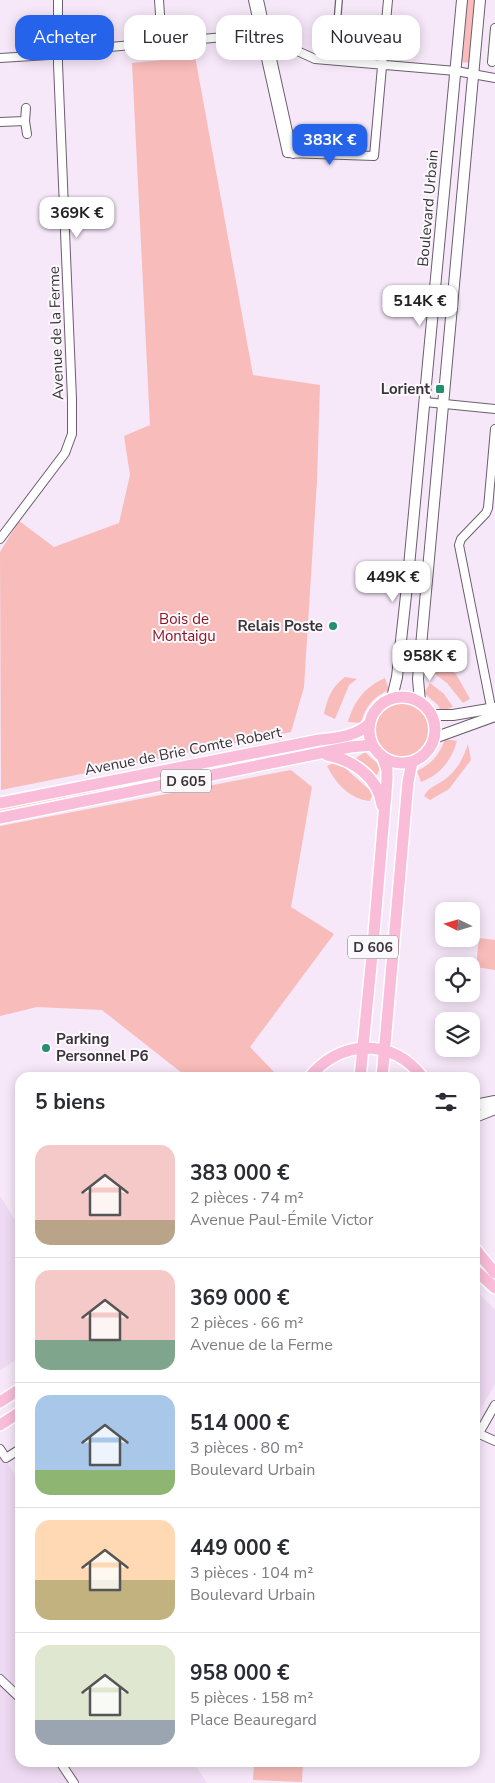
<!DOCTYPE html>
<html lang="fr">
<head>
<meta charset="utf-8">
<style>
  :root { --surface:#fff; --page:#f7f7f7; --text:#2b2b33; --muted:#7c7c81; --line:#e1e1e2; --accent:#2563eb }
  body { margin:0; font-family:"Nunito Sans",sans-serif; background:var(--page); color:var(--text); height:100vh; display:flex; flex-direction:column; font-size:19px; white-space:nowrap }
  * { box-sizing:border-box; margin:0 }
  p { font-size:16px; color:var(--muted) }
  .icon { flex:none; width:28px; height:28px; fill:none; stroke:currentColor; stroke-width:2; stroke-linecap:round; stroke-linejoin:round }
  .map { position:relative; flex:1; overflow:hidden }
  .drawer { position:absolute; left:15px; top:1072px; width:465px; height:695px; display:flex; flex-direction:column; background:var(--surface); border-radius:15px; box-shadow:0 2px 12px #0003 }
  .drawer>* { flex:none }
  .top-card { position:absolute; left:15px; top:15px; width:465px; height:45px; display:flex; gap:10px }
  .needle { width:32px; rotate:275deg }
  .tools { position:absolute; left:435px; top:902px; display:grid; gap:10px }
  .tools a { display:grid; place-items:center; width:45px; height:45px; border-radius:10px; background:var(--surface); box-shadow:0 2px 12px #0003; font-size:25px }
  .price { position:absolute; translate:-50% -42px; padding:0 11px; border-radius:10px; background:#fff; color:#222; font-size:16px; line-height:32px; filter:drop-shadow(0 1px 2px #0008) }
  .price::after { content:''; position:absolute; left:50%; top:30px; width:15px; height:11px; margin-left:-8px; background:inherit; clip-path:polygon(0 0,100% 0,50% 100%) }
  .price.on { background:var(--accent); color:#fff }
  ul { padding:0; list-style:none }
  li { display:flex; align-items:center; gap:15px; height:125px; padding:0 20px }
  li+li { border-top:1px solid var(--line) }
  li span { display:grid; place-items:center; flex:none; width:140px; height:100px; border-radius:15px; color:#555 }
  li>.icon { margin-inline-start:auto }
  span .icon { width:60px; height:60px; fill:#fffc; stroke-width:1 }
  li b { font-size:21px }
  h2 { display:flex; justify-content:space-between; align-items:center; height:60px; padding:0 20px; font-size:21px }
  .chip { padding:0 18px; border-radius:15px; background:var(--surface); box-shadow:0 2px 12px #0003; font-size:18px; line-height:45px }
  .chip.on { background:var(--accent); color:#fff }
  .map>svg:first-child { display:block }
</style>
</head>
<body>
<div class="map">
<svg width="495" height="1783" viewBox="0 0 495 1783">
  <rect width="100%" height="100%" fill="#f6e7f9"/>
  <path fill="#eedaf2" d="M0 1196 20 1228V1357L0 1370Z
    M475 1289 495 1310V1384L479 1412 478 1421 475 1423Z
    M0 1451 20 1483V1762L194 1763 207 1783H0Z"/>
  <path fill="#f8bcba" d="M467 0H476L470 63 462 62Z
    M182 51 183 57 195 56 253 375 320 385 317 480 304 687 291 732 1 790 0 552 19 521 54 547 119 523 130 475 124 436 150 425 132 63 162 60 161 53Z
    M429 656 456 674 470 699 463 703 447 683 423 665Z
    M345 677 357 679 349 685 335 719 324 714C328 697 331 688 345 677Z
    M385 678 389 690C374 696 365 707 361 723L348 722C354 701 365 687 385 678Z
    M430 683 444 694 453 707 441 711 438 705 424 693Z
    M375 730a28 28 0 1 1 56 0a28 28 0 1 1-56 0Z
    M348 738 349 745 0 815V808Z
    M445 739 457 741C451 761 440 775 421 782L417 771C432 764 440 754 445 739Z
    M468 744 471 760 449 789 430 800 424 796C430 785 441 784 449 776 459 767 464 756 468 744Z
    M365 752 381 767 375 778 355 759Z
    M340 760 345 768 373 793 370 801C350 799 336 784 327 766Z
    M291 770 312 787 291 907 334 934 250 1047 279 1077H187L102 1010 37 1007 0 1016V826Z
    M479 938 495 940V970L476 967Z
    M254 1763H303L302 1782 253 1780Z"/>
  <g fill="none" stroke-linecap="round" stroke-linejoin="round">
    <g stroke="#6c5f6f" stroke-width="8">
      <path id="pedestrian" d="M334 61 339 0"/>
    </g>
    <g stroke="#6c5f6f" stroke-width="10">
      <path id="minor" d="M159 0 162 43
        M253 0 287 153 374 156 388 0
        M259 0 293 154
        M0 58 49 55 75 50 260 34 315 59 456 71 495 78
        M492 62 495 28
        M26 108 25 121 27 134
        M0 122 25 121
        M425 402 495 409
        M0 539 65 453 72 434V399L58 64V0
        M492 712 459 545 461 539 486 513 488 508 495 429
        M475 1432 495 1441
        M479 1433 495 1405
        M0 1449 6 1458 20 1449
        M0 1679 20 1698
        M60 1762 74 1783"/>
    </g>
    <g stroke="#6c5f6f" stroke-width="12">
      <path id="secondary" d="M392 698 397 677 408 577 462 0
        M420 702 418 679 480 0
        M431 715H453L495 708
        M434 738 495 716
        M475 1105 495 1101
        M475 1117 495 1109"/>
    </g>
    <g stroke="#fff" stroke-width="14">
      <path id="primary" d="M369 730a33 33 0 1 1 66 0a33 33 0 1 1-66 0Z
        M327 755C353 760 378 777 382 805
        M0 803 319 740C336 738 355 737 369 724
        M0 818 350 747 372 745
        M309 1078C339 1039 393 1037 423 1078
        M360 1078 373 945 387 780V770L383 758
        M382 1078 408 782 412 762
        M475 1249 495 1273
        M475 1270 495 1288
        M0 1402 20 1389
        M0 1425 20 1412"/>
    </g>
    <use href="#pedestrian" stroke="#fff" stroke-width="5.5"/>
    <use href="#minor" stroke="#fff" stroke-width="8"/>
    <use href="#secondary" stroke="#fff" stroke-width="10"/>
    <use href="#primary" stroke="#f9bcd9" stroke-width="11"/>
  </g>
  <g fill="#249070" stroke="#fcf9fd" stroke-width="2">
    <rect x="435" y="384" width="10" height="10" rx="2.5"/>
    <circle cx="333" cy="626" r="5"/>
    <circle cx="46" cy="1048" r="5"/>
  </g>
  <g text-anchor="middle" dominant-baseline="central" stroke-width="4" stroke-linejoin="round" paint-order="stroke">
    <g fill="#fcf9fd" stroke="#746e74" stroke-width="1">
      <rect x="161" y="769.5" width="50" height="23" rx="4"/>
      <rect x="348" y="935.5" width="50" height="23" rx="4"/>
    </g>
    <g font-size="14" font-weight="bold" fill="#39333a">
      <text x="186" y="781">D 605</text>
      <text x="373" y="947">D 606</text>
    </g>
    <g font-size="15" fill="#39333a" stroke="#fcf9fd">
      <text transform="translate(428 208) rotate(-85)">Boulevard Urbain</text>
      <text transform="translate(56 333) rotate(-92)">Avenue de la Ferme</text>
      <text transform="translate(183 751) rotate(-11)">Avenue de Brie Comte Robert</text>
    </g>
    <g font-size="15" font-weight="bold" fill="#39333a" stroke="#fcf9fd" text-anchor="end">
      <text x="430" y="389">Lorient</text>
      <text x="323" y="626">Relais Poste</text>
      <text x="56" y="1039" text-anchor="start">Parking<tspan x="56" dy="17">Personnel P6</tspan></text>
    </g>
    <g font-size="15" fill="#881522" stroke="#fcf9fd">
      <text x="184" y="619">Bois de<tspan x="184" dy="17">Montaigu</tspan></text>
    </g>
  </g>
</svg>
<div class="tools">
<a><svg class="needle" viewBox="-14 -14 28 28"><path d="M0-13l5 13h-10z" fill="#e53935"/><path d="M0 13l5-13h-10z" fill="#7c7c81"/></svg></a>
<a><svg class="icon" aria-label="locate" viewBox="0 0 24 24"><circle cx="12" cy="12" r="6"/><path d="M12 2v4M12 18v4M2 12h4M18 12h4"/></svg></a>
<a><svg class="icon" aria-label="layers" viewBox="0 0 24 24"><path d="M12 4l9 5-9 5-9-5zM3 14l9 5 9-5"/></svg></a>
</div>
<b class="price on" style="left:330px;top:166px">383K €</b>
<b class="price" style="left:77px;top:239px">369K €</b>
<b class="price" style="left:420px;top:327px">514K €</b>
<b class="price" style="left:393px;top:603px">449K €</b>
<b class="price" style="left:430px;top:682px">958K €</b>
<div class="top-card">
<a class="chip on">Acheter</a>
<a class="chip">Louer</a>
<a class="chip">Filtres</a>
<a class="chip">Nouveau</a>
</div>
<section class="drawer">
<h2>5 biens<svg class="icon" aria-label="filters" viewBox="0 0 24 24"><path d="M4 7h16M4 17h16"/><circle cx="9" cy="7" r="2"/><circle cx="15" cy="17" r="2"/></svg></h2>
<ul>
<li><span style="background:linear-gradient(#f6c9c9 75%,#b9a48a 0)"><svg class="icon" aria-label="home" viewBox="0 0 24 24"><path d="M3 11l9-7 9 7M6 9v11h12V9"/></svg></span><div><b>383 000 €</b><p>2 pièces · 74 m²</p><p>Avenue Paul-Émile Victor</p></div></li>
<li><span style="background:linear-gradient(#f6c9c9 70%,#7fa58c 0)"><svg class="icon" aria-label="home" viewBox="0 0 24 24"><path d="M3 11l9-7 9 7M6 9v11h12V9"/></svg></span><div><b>369 000 €</b><p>2 pièces · 66 m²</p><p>Avenue de la Ferme</p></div></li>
<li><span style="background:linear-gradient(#a9c7e8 75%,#8fb573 0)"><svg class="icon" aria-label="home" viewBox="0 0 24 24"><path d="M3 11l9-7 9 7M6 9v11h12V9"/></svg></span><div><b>514 000 €</b><p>3 pièces · 80 m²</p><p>Boulevard Urbain</p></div></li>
<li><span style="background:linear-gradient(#ffd9b3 60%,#c2b280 0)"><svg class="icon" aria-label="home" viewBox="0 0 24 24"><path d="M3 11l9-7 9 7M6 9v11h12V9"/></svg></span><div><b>449 000 €</b><p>3 pièces · 104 m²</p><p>Boulevard Urbain</p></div></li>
<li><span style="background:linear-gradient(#dfe7d0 75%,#9aa5b1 0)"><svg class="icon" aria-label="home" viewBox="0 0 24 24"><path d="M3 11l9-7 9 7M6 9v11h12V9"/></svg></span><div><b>958 000 €</b><p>5 pièces · 158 m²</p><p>Place Beauregard</p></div></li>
</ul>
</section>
</div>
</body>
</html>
